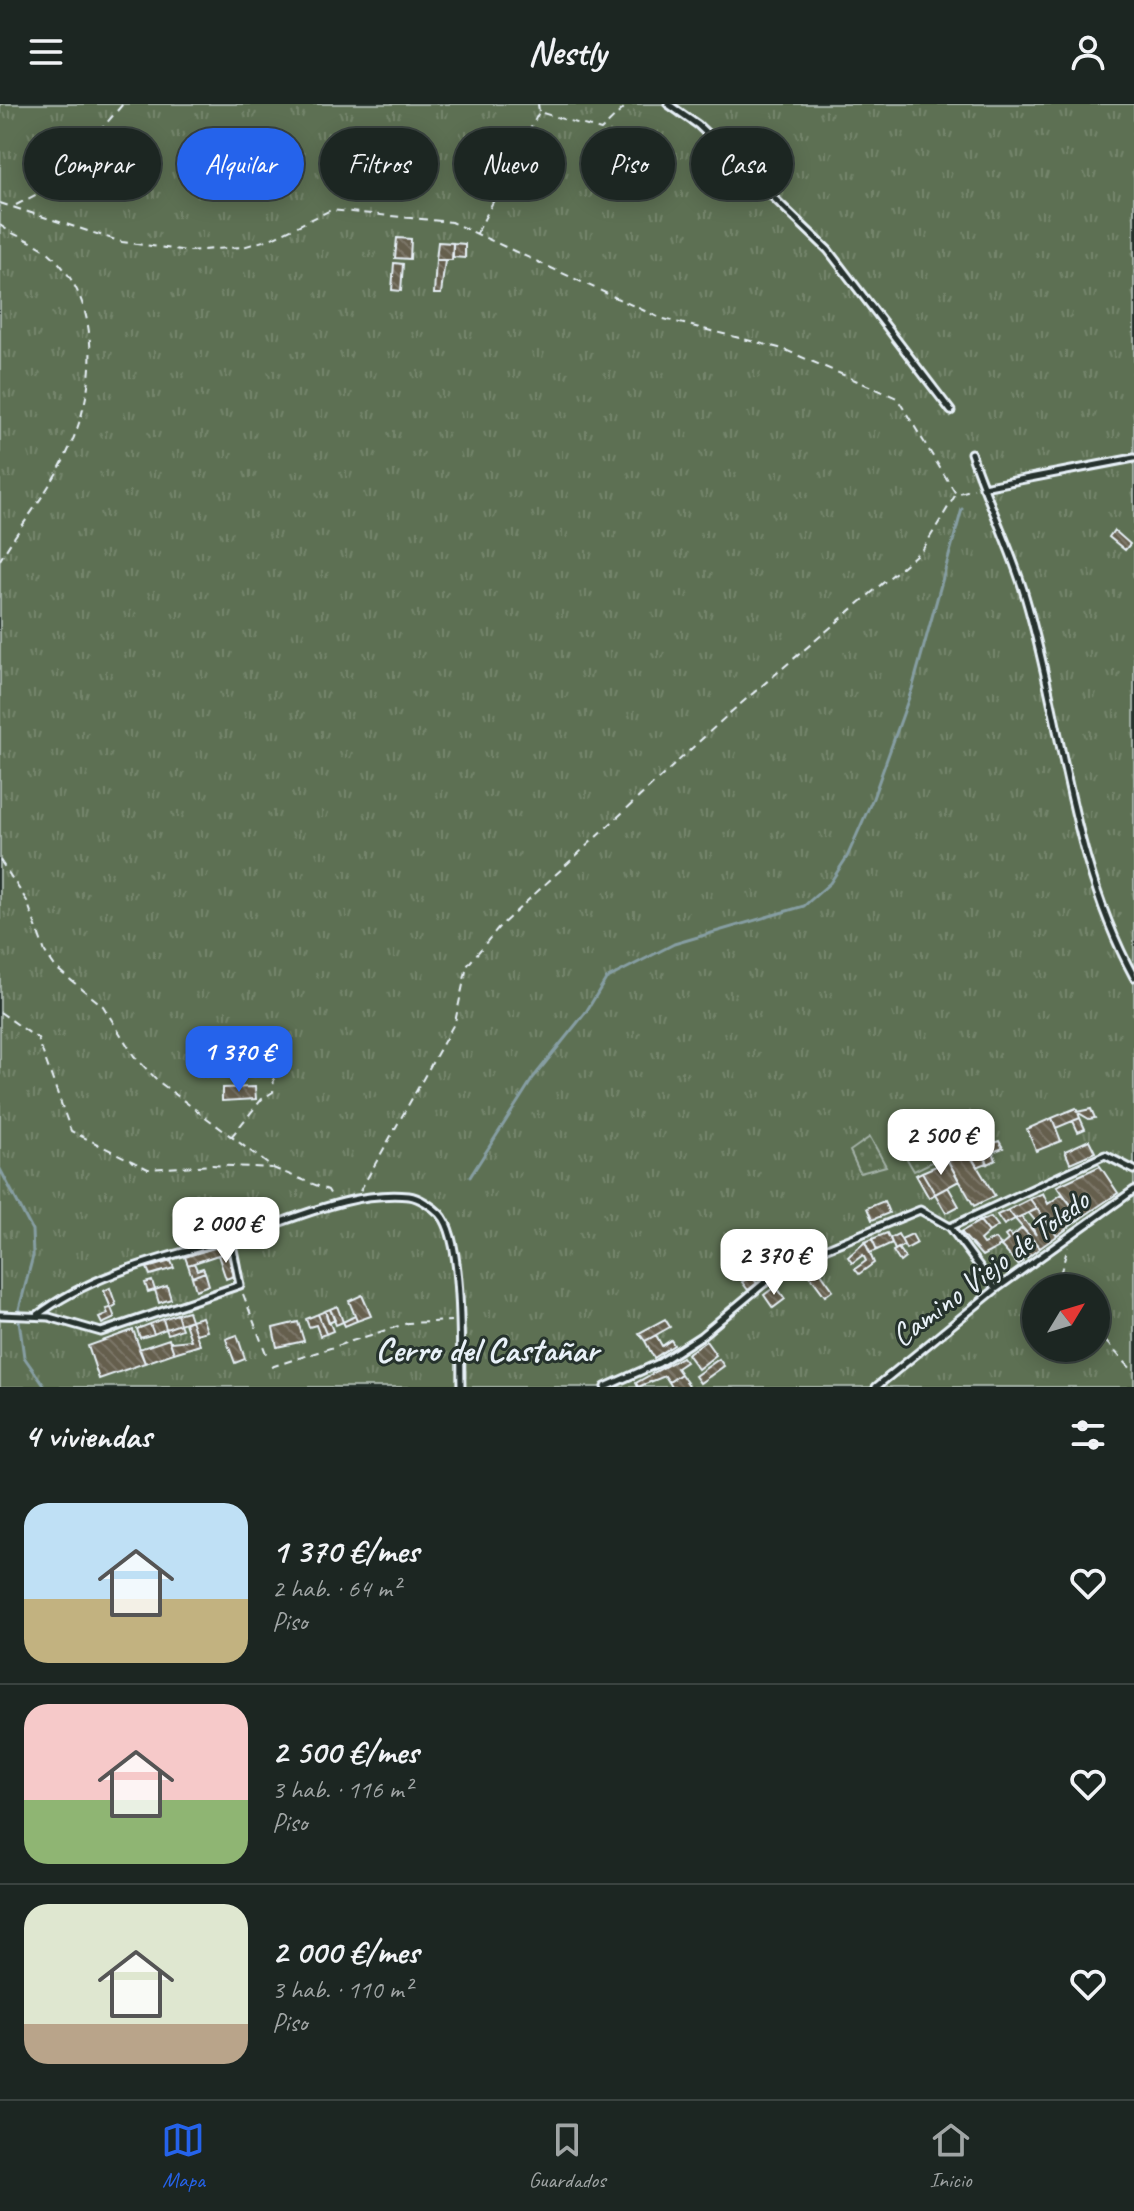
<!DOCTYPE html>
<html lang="es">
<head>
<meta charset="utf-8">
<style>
  :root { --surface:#1c2622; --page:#252e2a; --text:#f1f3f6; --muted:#a0a5a5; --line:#3a4340; --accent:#2563eb }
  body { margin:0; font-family:Caveat,sans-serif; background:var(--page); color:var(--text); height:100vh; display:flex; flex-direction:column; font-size:30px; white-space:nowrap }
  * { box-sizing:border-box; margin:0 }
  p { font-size:26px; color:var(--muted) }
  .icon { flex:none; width:44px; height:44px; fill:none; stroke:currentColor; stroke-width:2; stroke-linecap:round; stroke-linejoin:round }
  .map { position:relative; height:1283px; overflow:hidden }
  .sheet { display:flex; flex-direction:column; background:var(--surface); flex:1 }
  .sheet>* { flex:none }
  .top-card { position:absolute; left:24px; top:24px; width:1086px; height:72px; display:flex; gap:16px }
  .needle { width:52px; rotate:52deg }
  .buttons { position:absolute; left:1022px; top:1170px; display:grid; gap:16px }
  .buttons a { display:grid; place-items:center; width:88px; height:88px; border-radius:50%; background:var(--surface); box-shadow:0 4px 20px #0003,0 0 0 2px var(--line); font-size:40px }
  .price { position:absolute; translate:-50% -68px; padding:0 18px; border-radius:16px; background:#fff; color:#222; font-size:26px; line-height:52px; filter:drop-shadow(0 2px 4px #0008) }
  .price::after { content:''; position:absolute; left:50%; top:48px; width:24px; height:18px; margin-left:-12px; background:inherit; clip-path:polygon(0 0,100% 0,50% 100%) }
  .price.active { background:var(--accent); color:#fff }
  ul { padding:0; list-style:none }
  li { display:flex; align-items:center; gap:24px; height:200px; padding:0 24px }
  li+li { border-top:2px solid var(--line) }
  li span { display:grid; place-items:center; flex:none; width:224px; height:160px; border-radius:24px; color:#555 }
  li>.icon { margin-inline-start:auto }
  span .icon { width:96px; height:96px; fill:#fffc; stroke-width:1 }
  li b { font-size:34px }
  h2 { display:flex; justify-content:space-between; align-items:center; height:96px; padding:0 24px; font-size:34px }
  .tag { padding:0 28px; border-radius:36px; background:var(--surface); box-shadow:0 4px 20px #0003,0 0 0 2px var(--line); font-size:28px; line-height:72px }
  .tag.active { background:var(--accent); color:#fff }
  header { display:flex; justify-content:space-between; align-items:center; height:104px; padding:0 24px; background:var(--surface); font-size:36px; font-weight:700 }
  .dock { display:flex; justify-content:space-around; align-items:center; height:112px; border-top:2px solid var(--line); background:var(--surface); font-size:22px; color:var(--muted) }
  .dock a { display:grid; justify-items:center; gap:4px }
  .dock .active { color:var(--accent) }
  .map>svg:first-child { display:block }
</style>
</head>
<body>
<header><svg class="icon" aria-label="menu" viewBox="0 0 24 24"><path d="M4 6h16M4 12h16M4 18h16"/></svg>Nestly<svg class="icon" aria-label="person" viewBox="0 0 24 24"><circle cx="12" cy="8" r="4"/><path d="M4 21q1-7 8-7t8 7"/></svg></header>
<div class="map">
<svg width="1134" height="1283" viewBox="0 0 1134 1283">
  <defs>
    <pattern id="grass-tufts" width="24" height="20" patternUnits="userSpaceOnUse" patternTransform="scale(2)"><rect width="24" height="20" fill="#5d7053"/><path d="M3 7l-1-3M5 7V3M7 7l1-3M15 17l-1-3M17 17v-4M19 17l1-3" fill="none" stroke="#74856c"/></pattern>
    <pattern id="garden-dots" width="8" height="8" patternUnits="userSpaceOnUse" patternTransform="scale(2)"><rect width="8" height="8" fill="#5d7053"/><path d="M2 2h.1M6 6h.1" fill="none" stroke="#74856c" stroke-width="1.8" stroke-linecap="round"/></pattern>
    <pattern id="building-back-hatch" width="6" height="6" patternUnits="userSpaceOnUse" patternTransform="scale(2)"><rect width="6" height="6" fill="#655f4e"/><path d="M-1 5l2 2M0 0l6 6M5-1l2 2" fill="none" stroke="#7b7668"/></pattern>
  </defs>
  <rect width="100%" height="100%" fill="#26332d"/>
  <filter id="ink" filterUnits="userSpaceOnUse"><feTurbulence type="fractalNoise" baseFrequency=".0125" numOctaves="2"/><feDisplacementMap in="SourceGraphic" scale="16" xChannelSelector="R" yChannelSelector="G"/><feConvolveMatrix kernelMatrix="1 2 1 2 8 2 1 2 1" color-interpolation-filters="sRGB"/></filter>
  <g filter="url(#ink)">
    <path fill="url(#grass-tufts)" stroke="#a2b0a6" stroke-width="2" fill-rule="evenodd" d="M0 0H1134V1283H0ZM1036 1184H1096V1244H1036Z"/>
    <path fill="url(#garden-dots)" stroke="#a2b0a6" stroke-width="2" d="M870 1033 886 1062 860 1069 850 1047Z
      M920 1034 934 1037 942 1053 914 1067 904 1050Z"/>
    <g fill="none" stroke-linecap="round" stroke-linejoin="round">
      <path stroke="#869ea3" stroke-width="3" d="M0 1065 32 1126 33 1152 18 1209 24 1253 45 1283
        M470 1073 533 974 586 908 606 875 674 840 804 802 830 779 847 753 873 694 912 585 962 405"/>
    </g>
    <path fill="url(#building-back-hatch)" stroke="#e8f1f8" stroke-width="2" d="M397 134 411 135 410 155 395 154Z
      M438 138 453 139 452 156H436Z
      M453 139 465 140V154L453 153Z
      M436 156H445L441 190H434Z
      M394 159 403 160 401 187 392 186Z
      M1114 426 1130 440 1125 446 1109 433Z
      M255 983 256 995 222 997V984Z
      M1076 1004 1080 1014 1056 1024 1052 1014Z
      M1091 1005 1095 1014 1089 1015 1077 1008Z
      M1052 1014 1061 1037 1036 1047 1027 1025Z
      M1080 1014 1085 1025 1078 1028 1073 1017Z
      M1089 1036 1095 1048 1070 1059 1065 1047Z
      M999 1037 1003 1044 985 1051 987 1059 977 1063 969 1049Z
      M993 1048 996 1056 988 1060 985 1051Z
      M969 1049 995 1092 974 1102 948 1057Z
      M948 1057 959 1077 935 1090 922 1068Z
      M1100 1062 1118 1089 1081 1114 1057 1082Z
      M922 1068 935 1090 929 1094 916 1071Z
      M948 1083 959 1102 946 1109 935 1090Z
      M1043 1089 1048 1100 1062 1090 1081 1114 1057 1132 1030 1095Z
      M1030 1095 1037 1105 1015 1115 1008 1106Z
      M884 1097 889 1109 872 1116 867 1104Z
      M1037 1105 1057 1132 1040 1144 1015 1115 1021 1112 1036 1131 1032 1123 1037 1119 1029 1109Z
      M1008 1106 1015 1115 1004 1121 997 1111Z
      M991 1113 998 1122 989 1128 980 1117Z
      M980 1117 989 1128 980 1136 983 1140 995 1135 1001 1142 982 1152 961 1128Z
      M1022 1124 1040 1144 1027 1154 1020 1144 1015 1148 1023 1157 1018 1161 1001 1142 1008 1136 1005 1132 1009 1129 1012 1133Z
      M887 1129 892 1139 877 1146 872 1135Z
      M898 1130 904 1141 895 1146 890 1134Z
      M912 1130 917 1139 906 1145 901 1135Z
      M872 1135 877 1146 870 1149 865 1138Z
      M865 1138 874 1159 859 1170 855 1165 866 1157 863 1151 852 1159 848 1153Z
      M226 1140 227 1148 188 1161 185 1153Z
      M800 1142 804 1149 787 1157 784 1150Z
      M898 1144 905 1154 900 1158 893 1147Z
      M782 1145 787 1157 776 1164 769 1154Z
      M227 1148 234 1172 226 1175 218 1151Z
      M769 1154 776 1164 766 1170 760 1161Z
      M171 1157 174 1164 150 1171 147 1164Z
      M194 1159 197 1166 203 1164 205 1168 192 1173 188 1161Z
      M814 1159 833 1186 825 1192 805 1165Z
      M744 1163 748 1168 739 1175 734 1170Z
      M205 1168 209 1181 196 1186 192 1173Z
      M751 1172 757 1179 748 1186 742 1178Z
      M152 1177 155 1186 148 1188 145 1179Z
      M167 1182 171 1195 159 1199 155 1186Z
      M776 1182 785 1195 773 1204 764 1191Z
      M110 1184 116 1201 111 1204 104 1187Z
      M362 1191 371 1212 357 1217 349 1197Z
      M337 1202 343 1218 336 1221 330 1205Z
      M111 1204 115 1214 102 1220 99 1214 108 1210 106 1205Z
      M330 1205 335 1216 329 1219 325 1207Z
      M188 1207 191 1216 180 1220 177 1210Z
      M325 1207 333 1227 326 1230 318 1210Z
      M177 1210 180 1220 166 1225 163 1215Z
      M318 1210 326 1230 320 1232 316 1221 309 1223 306 1215Z
      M355 1212 357 1217 345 1222 343 1218Z
      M202 1213 207 1227 196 1230 191 1216Z
      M163 1215 166 1225 154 1230 150 1220Z
      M665 1215 670 1223 645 1237 639 1229Z
      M191 1216 200 1241 174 1249 170 1238 191 1236 185 1219Z
      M298 1218 304 1237 277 1243 273 1224Z
      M150 1220 154 1230 140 1234 137 1225Z
      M180 1220 182 1225 168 1230 166 1225Z
      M133 1226 145 1259 99 1275 88 1242Z
      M237 1231 245 1255 235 1259 226 1235Z
      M656 1231 662 1242 671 1236 674 1241 654 1254 645 1237Z
      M169 1235 174 1249 145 1259 139 1245Z
      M706 1237 716 1251 698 1265 687 1250Z
      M682 1253 686 1258 677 1264 681 1270 669 1278 665 1272 638 1283 636 1279Z
      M719 1255 724 1262 700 1279 695 1272Z
      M681 1270 690 1283H672L669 1278Z"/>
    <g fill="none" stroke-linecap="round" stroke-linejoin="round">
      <g stroke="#e8f1f8" stroke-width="11">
        <path id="service" d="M668 0 698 21 828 146 951 307
          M971 349C987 397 1011 444 1025 492 1063 619 1070 756 1134 873
          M983 383 1134 354
          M950 1123 1105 1051 1134 1066
          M0 1211 49 1213 101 1228 240 1181 231 1135
          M36 1212C94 1168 164 1154 233 1134 289 1118 348 1086 409 1092 419 1093 433 1103 440 1110 464 1135 460 1246 461 1283
          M605 1283 659 1259 701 1232 763 1180 810 1151 920 1106 950 1123 996 1185
          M876 1283 996 1185 1134 1086"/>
      </g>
      <path stroke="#e8f1f8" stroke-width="2" stroke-dasharray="8 6" stroke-linecap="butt" d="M538 0 539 7
        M0 99 122 138 188 147 243 143 270 135 331 106 451 118 660 214 783 245 897 294 956 390 974 385
        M16 101 51 83 123 0
        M0 121C14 132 34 137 48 148 105 198 97 285 68 347 51 385 21 420 0 456
        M477 129 539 8 601 26 628 0
        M0 756 27 797 45 848 56 864 103 902 134 952 159 978 273 1064 328 1086 332 1093
        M0 908 38 935 71 1027 148 1065 212 1061 272 1064
        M231 1033 262 995 273 988 274 973
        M360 1087 455 918 467 862 498 824 731 608 923 445 956 390
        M1064 1184 1061 1167 1068 1143
        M243 1190 267 1252
        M1096 1227 1134 1268
        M271 1263 408 1219 451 1217"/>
      <use href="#service" stroke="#26332d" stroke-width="5"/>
    </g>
  </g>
  <g text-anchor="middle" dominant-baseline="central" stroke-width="6" stroke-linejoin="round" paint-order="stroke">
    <g font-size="32" fill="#e8f1f8" stroke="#26332d">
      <text transform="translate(990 1164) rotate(-37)">Camino Viejo de Toledo</text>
    </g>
    <g font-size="34" font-weight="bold" fill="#e8f1f8" stroke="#26332d">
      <text x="487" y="1245">Cerro del Castañar</text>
    </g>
  </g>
</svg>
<div class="buttons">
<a><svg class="needle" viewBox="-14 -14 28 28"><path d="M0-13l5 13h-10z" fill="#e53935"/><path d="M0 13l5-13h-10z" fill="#a0a5a5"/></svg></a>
</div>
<b class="price active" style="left:239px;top:990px">1 370 €</b>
<b class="price" style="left:941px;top:1073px">2 500 €</b>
<b class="price" style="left:226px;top:1161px">2 000 €</b>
<b class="price" style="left:774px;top:1193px">2 370 €</b>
<div class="top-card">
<a class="tag">Comprar</a>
<a class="tag active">Alquilar</a>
<a class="tag">Filtros</a>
<a class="tag">Nuevo</a>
<a class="tag">Piso</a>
<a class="tag">Casa</a>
</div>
</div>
<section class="sheet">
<h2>4 viviendas<svg class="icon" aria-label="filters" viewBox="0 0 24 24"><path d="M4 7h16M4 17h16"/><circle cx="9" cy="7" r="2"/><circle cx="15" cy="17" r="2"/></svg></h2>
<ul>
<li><span style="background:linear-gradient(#bfe0f5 60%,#c2b280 0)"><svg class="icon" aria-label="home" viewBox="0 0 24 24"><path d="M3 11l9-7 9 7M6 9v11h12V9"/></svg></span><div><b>1 370 €/mes</b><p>2 hab. · 64 m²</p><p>Piso</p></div><svg class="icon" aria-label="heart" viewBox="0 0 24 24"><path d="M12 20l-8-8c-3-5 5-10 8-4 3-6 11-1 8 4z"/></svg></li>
<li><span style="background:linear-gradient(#f6c9c9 60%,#8fb573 0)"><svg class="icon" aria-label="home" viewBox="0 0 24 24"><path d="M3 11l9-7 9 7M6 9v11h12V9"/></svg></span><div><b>2 500 €/mes</b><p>3 hab. · 116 m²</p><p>Piso</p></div><svg class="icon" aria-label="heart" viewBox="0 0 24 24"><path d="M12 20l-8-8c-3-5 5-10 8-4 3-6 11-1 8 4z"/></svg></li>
<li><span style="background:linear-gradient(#dfe7d0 75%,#b9a48a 0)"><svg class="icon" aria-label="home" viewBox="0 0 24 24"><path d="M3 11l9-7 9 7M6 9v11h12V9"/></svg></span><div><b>2 000 €/mes</b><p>3 hab. · 110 m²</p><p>Piso</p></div><svg class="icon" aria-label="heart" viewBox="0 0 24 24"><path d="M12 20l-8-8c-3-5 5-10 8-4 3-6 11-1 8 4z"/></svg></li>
</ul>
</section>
<nav class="dock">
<a class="active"><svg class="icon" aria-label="map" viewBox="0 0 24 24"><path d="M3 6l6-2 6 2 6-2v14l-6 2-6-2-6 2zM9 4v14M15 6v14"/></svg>Mapa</a>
<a><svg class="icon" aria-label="saved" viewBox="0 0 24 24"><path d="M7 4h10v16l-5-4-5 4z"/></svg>Guardados</a>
<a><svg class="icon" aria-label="home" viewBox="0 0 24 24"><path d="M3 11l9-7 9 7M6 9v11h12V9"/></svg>Inicio</a>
</nav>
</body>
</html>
